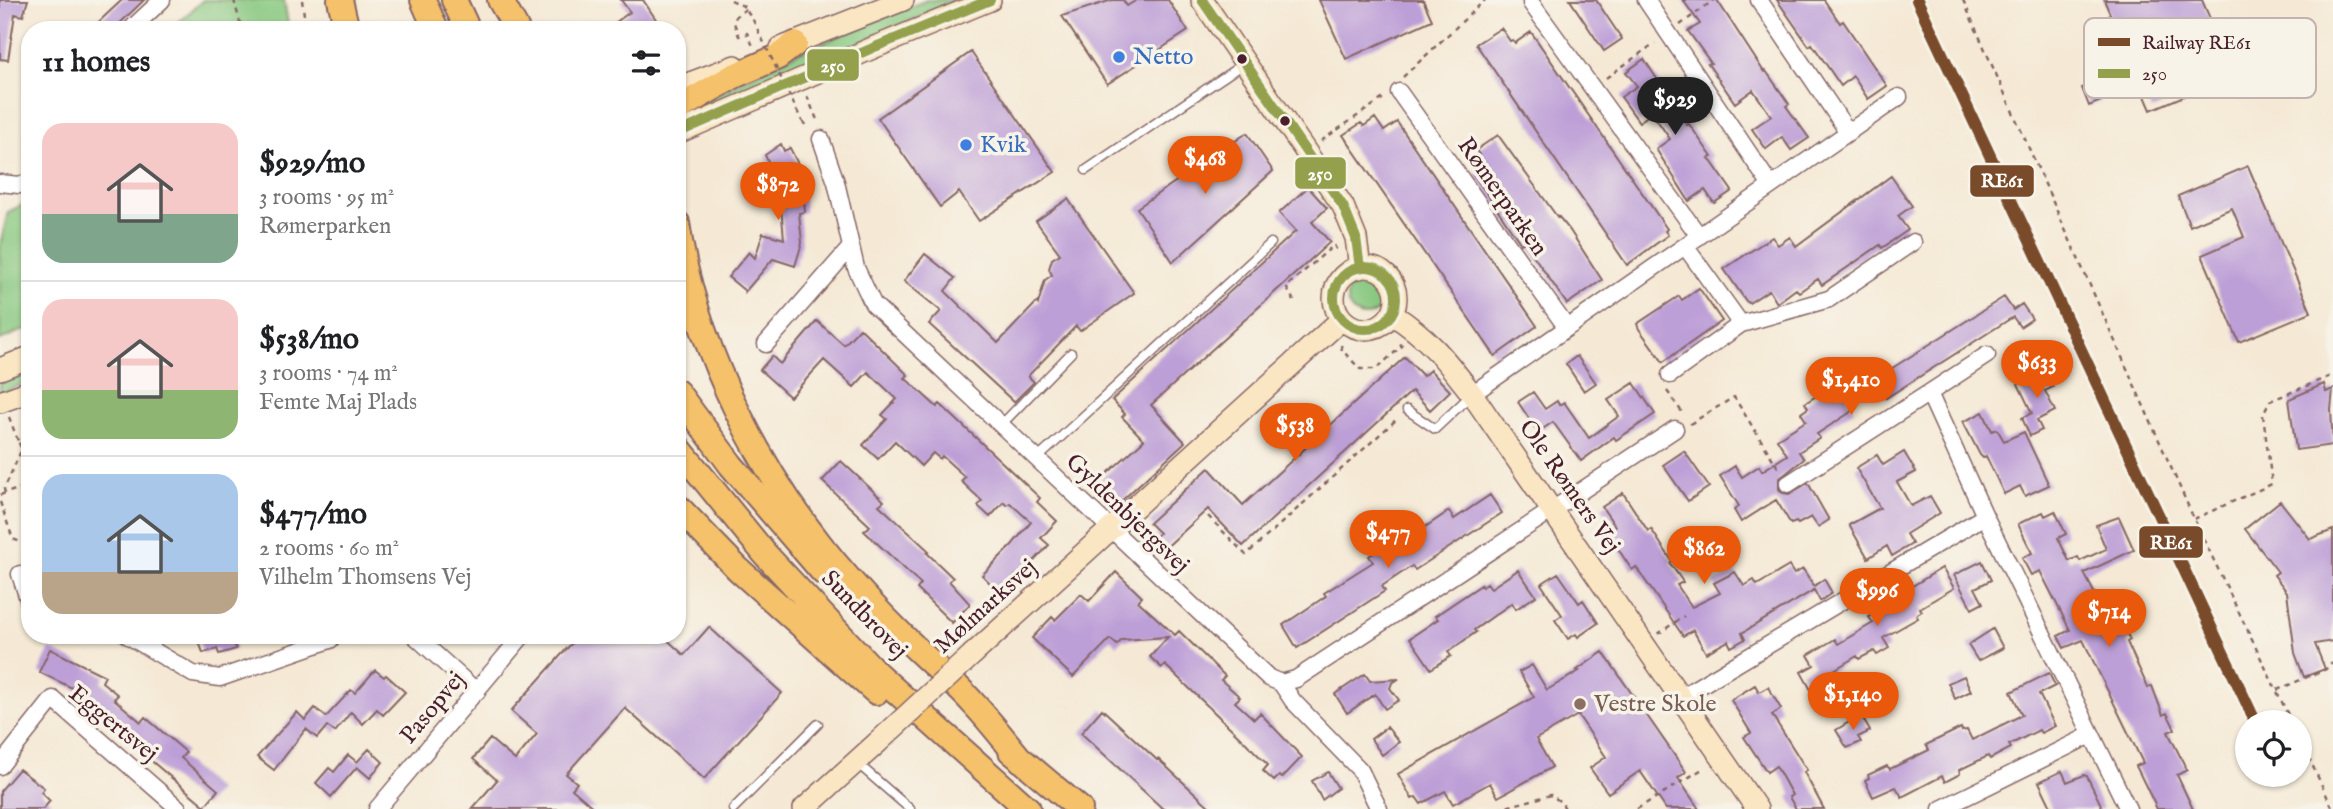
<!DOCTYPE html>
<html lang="en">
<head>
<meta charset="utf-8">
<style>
  :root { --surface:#fff; --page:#f6f6f6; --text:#202124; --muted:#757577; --line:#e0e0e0; --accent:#ea580c }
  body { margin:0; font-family:"IM FELL English",serif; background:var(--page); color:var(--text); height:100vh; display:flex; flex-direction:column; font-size:26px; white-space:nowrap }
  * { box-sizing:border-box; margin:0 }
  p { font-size:23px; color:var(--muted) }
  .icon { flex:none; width:38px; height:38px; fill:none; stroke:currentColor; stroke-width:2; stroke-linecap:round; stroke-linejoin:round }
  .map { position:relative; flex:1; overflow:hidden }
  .sheet { position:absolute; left:21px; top:21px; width:665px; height:623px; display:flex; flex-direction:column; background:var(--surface); border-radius:28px; box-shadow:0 2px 5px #0004 }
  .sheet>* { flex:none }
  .fabs { position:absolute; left:2235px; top:710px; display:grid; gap:14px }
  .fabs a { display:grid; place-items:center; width:77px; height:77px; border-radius:50%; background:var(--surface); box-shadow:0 2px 5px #0004; font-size:35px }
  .price { position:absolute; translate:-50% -60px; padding:0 16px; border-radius:24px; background:var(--accent); color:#fff; font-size:23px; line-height:46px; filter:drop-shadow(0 2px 4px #0008) }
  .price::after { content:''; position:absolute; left:50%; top:42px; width:21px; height:16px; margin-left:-10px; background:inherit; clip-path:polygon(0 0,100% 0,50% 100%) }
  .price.on { background:#222; color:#fff }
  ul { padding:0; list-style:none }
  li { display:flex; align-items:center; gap:21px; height:175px; padding:0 21px }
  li+li { border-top:2px solid var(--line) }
  li span { display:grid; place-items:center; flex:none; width:196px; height:140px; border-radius:21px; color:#555 }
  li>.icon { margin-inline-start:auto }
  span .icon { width:84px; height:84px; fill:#fffc; stroke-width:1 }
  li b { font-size:30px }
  h2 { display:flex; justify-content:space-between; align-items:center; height:84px; padding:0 21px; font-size:30px }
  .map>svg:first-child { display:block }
</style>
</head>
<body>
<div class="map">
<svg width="2333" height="809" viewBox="0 0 2333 809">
  <rect width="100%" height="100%" fill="#f7f3e8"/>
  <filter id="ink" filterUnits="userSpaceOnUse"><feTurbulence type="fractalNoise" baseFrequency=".0143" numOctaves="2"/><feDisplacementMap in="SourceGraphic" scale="14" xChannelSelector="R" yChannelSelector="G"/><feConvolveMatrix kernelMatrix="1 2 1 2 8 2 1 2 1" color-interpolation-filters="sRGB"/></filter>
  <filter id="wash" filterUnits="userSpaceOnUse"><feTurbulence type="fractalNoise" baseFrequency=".00686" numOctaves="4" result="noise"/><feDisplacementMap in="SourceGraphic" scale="28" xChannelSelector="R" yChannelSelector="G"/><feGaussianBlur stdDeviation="1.57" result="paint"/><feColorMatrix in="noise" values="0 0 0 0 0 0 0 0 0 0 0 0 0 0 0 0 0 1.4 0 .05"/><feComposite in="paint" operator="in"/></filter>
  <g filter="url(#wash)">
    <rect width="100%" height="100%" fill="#f5e9d5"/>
    <path fill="#87c77f" stroke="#687355" stroke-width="2" d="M203 0H284L289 30H170Z
      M927 0H958L677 122V115L797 53Z
      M30 201V327L0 340V245L8 212Z
      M1347 298a18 18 0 1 1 36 0a18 18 0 1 1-36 0Z
      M30 368V381L0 393V380Z"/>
    <g id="blocks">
      <path fill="#bd9fd7" d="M0 0H28L23 16 15 14 8 60 0 59Z
        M122 0H144L113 30H90Z
        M621 0H643L663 30H605L630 12Z
        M1112 0H1123L1127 6 1137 0H1168L1188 31 1107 84 1062 16Z
        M1319 0H1423L1432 20 1346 59Z
        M1570 0H1596L1622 39 1604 51Z
        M1683 0H1717L1764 72 1766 71 1789 104 1786 106 1809 138 1791 150 1782 137 1766 149 1752 129 1771 116 1753 90 1735 103 1708 64 1711 63 1688 31 1700 24Z
        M1777 0H1824L1840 23 1843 21 1887 86 1868 99 1853 76 1841 86 1812 44 1809 46Z
        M2104 0H2202L2232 70 2208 81 2210 85 2151 110Z
        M1501 28 1510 41 1513 40 1515 43 1531 32 1667 229 1665 231 1668 235 1627 265 1476 44Z
        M971 52 1055 172 979 221 959 192 940 207 878 118Z
        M1644 59 1687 125 1689 124 1712 157 1709 158 1732 191 1714 203 1705 190 1689 201 1656 149 1670 139 1652 113 1639 122 1621 97 1637 86 1626 72Z
        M2094 83 2101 101 2089 106 2082 88Z
        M1375 118 1384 131 1397 122 1537 326 1495 356 1343 135 1361 123 1364 126Z
        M1247 133 1273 171 1173 262 1137 208Z
        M1498 135 1558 218 1559 217 1569 229 1602 280 1567 304 1524 242 1521 244 1474 175 1486 166 1476 150Z
        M781 144 784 151 790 148 802 172 805 212 799 213 802 243 795 266 773 259 744 293 745 291 728 277 749 252 755 258 763 233 784 239 779 184 765 155Z
        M2248 166 2311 312 2239 342 2202 255 2244 237 2232 208 2190 226 2178 196Z
        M1891 176 1912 206 1898 216 1908 230 1882 248 1880 245 1822 285 1818 279 1799 292 1796 289 1777 303 1769 290 1749 303 1746 301 1724 269 1772 237 1778 245 1790 237 1796 246Z
        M1308 187 1327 208 1312 222 1330 242 1151 405 1185 442 1118 504 1098 482 1144 440 1122 417 1125 414 1112 400 1296 231 1279 213Z
        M1068 199 1134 293 1080 331 1076 326 1028 376 1034 382 1014 402 929 324 941 311 904 281 925 254 955 278 945 291 998 343 1037 302 1038 304 1045 280 1052 275 1049 269 1052 259 1060 254 1036 221Z
        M1699 288 1722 321 1663 362 1639 329 1637 324 1679 296 1682 300Z
        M2004 297 2013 310 2022 304 2032 319 2020 327 2013 317 1886 398 1875 379 1847 398 1854 410 1817 434 1820 438 1799 452 1804 459 1779 479V489L1783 493 1789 494 1808 483 1829 520 1818 527 1811 517 1798 524 1796 522 1791 524 1776 500 1741 522 1734 510 1739 506 1720 476 1735 466 1742 477 1759 466 1762 471 1787 455 1777 439 1806 421 1801 413 1808 408 1805 403 1867 365 1871 371 1881 365 1886 372Z
        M817 321 844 345 860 328 908 375 905 378 937 407 940 404 1040 498 1037 502 1057 521 1041 538 1049 545 1020 576 1018 574 1000 593 982 575 1012 545 1031 522 1010 503 1007 505 1004 502 990 517 978 506 982 501 961 481 965 477 942 456 940 459 933 453 921 466 895 441 878 459 863 445 887 419 882 415 897 399 868 372 854 387 824 360 790 397 760 370 772 356 780 364Z
        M1577 356 1596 383 1584 391 1566 364Z
        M1405 357 1423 376 1430 370 1450 391 1430 410 1412 391 1243 546 1208 509 1162 551 1152 540 1159 533 1149 523 1209 468 1243 505Z
        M2045 370 2053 387 2045 391 2055 411 2037 420 2042 430 2030 436 2022 418 2032 413 2018 384Z
        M1634 383 1655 414 1616 440 1614 437 1581 461 1553 422 1538 432 1518 402 1533 392 1545 409 1557 401 1559 405 1564 402 1589 438 1619 416 1608 400Z
        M2324 384 2326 392 2333 389 2331 410 2333 445 2296 450 2289 399Z
        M1983 412 1992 431 1997 429 2004 441 2024 432 2049 485 2025 496 2020 486 2004 494 1986 456 1983 458 1980 455 1963 422Z
        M1684 451 1709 487 1688 501 1663 465Z
        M1904 452 1916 472 1897 482 1911 506 1930 496 1940 513 1906 534 1912 544 1892 556 1887 546 1868 558 1849 525 1880 508 1856 468 1877 455 1883 465Z
        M841 461 884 501 879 505 929 551 927 553 953 578 949 581 970 604 952 623 917 589 921 584 864 531 870 526 822 481Z
        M1623 493 1648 531 1651 529 1672 561 1670 563 1683 582 1677 585 1692 607 1720 593 1714 583 1735 572 1744 586 1754 580 1757 585 1789 566 1794 574 1803 569 1814 586 1824 579 1832 593 1820 601 1814 590 1742 633 1745 639 1731 647 1728 641 1706 653 1693 630 1683 636 1636 567 1632 570 1607 532 1615 526 1602 507Z
        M1490 495 1502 513 1415 570 1412 566 1382 586 1385 591 1297 648 1283 625 1326 596 1324 593 1373 562 1369 556 1386 545 1390 551 1449 511 1454 519Z
        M2280 501 2310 539 2333 530V641L2315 644 2325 669 2304 677 2295 653 2287 592 2274 575 2278 572 2245 529Z
        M2055 511 2066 534 2058 538 2069 561 2078 557 2080 561 2106 549 2096 525 2119 517 2134 550 2084 573 2100 604 2110 599 2130 640 2127 642 2148 688 2152 686 2163 715 2167 713 2175 729 2168 732 2187 770 2177 775 2193 809H2157L2136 766 2143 763 2083 640 2064 648 2058 636 2070 630 2040 571 2031 575 2022 558 2032 553 2018 524 2043 512 2045 516Z
        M1982 561 1991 580 1975 588 1983 603 1972 609 1954 575Z
        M1942 568 1954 588 1920 608 1922 611 1916 615 1918 618 1883 638 1889 648 1877 655 1874 651 1859 659 1857 656 1824 676 1827 681 1811 690 1801 672 1814 665 1808 655 1835 639 1838 644 1873 623 1869 617 1877 612 1875 609Z
        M1518 570 1536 596 1516 609 1512 603 1474 630 1476 632 1448 652 1451 656 1431 669 1410 638 1438 619 1435 616 1481 585 1482 587 1487 583 1491 588Z
        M1116 572 1142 597 1138 601 1175 635 1179 631 1225 676 1221 680 1240 697 1235 702 1254 719 1260 713 1302 757 1282 778 1279 776 1274 781 1263 771 1268 765 1241 738 1165 665 1162 668 1150 657 1168 637 1122 640 1117 645 1110 639 1073 677 1032 638 1052 617 1055 620 1081 594 1089 601Z
        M1558 573 1579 603 1583 600 1598 623 1578 637 1576 634 1568 639 1555 620 1562 615 1541 584Z
        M709 627 782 693 704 779 625 708 566 774 577 783 572 789 595 809H472L497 780 473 759 490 739 515 760 537 734 511 711 579 635H662L684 655Z
        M1993 629 2003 648 1978 661 1968 645Z
        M197 635H249V637L234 643 236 649 219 654 217 649 203 653Z
        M50 649 105 676 102 682 118 695 114 699 141 722 145 717 186 752 181 758 218 790 205 806 98 716 105 708 91 697 39 672Z
        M1603 652 1686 772 1678 778 1699 809H1666L1640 771 1608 793 1590 768 1606 757 1578 715 1536 739 1552 767 1498 797 1490 783 1453 804 1445 791 1421 804 1416 797 1412 799 1398 774 1534 697 1519 672 1532 665 1547 690 1579 671 1577 670Z
        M375 670 384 677 386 675 405 692 383 715 377 709 363 724 351 712 335 732 327 726 317 738 306 729 274 770 257 757 297 712 305 720 315 708 326 717 351 690 355 693Z
        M2049 673 2055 686 2039 694 2055 726 2041 733 2039 730 2009 745 2011 748 1990 759 1988 756 1959 770 1960 774 1945 782 1942 776 1902 797 1896 787 1873 797 1865 780 1869 778 1868 775 1887 766 1890 769 1929 750 1926 745 1961 728 1962 731 1967 730 1972 740 2022 715 2011 692Z
        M1365 674 1370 681 1399 679 1392 683 1390 688 1399 700 1385 709 1375 694 1347 713 1335 694Z
        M1964 676 1971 691 1955 699 1948 683Z
        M1755 685 1759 692 1768 687 1781 709 1772 715 1807 770 1804 772 1824 809H1796L1789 797 1792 795 1776 766 1767 772 1744 737 1751 733 1731 700Z
        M1102 709 1157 760 1158 759 1212 809H1163L1081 733Z
        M1861 715 1870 731 1858 737 1861 742 1847 748 1836 730Z
        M1387 727 1399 742 1382 755 1371 739Z
        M369 749 383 762 370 778 357 767 331 797 316 783 329 768 334 772 348 755 357 762Z
        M19 769 44 788 41 792 50 801 43 809H0V791Z
        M2062 771 2067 782 2084 775 2087 776 2103 809H2052L2039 782Z
        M1328 772 1338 788 1322 800 1312 781Z"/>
    </g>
  </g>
  <g filter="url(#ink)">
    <use href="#blocks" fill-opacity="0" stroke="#866666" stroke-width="2"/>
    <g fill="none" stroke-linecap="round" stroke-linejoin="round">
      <g stroke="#866666" stroke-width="11">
        <path id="lane" d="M1086 170 1243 64
          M1407 410 1435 429 1472 394
          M1001 425 1071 353
          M1037 459 1271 243
          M857 763 910 809
          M733 809 818 724"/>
      </g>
      <g stroke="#866666" stroke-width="19">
        <path id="street" d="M1646 0 1771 186
          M1759 0 1848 132
          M1531 3 1699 236
          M130 30 162 0
          M1399 92 1567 328
          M821 139 836 182 856 268 873 304 1269 678 1281 683 1293 701 1360 770 1379 809
          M0 183 19 185 30 182
          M1685 246 1741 324
          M766 344 851 247
          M1987 355 1929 393 1985 516 2128 809
          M1670 375 1741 324 1829 299 1913 242
          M1472 394 1899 97
          M1788 484 1929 393
          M20 574 30 605
          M127 635 193 674 220 678 330 640 334 635
          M414 635 477 692
          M1281 683 1296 679 1675 429
          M1681 697 1985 516
          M0 766 53 699 178 808
          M377 809 523 635
          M1941 809 2091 735"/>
      </g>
      <g stroke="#866666" stroke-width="24">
        <path id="secondary" d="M1202 0 1343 206 1356 238 1360 268
          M781 48 903 0
          M677 88 735 66
          M677 133 875 47 990 0
          M1334 298a31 31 0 1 1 62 0a31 31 0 1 1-62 0Z
          M1392 314C1430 339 1445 359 1472 394L1757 809
          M0 369 30 357
          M0 402 30 391
          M973 654 1342 319
          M804 809 877 743"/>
      </g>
      <g stroke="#866666" stroke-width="28">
        <path id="primary" d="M340 0 347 30
          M423 0 436 30
          M454 0 468 30
          M500 0 517 30
          M677 109 734 76 778 57 795 44
          M677 223C695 349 764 484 849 579 872 605 897 631 923 655 940 671 958 686 973 703 990 721 1005 741 1021 760
          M677 392 731 465 823 572
          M677 446 765 554 877 674 1028 809
          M677 506 738 569 876 692
          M1011 751 1080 809"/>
      </g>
      <path stroke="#866666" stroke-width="2.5" stroke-dasharray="5 5" stroke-linecap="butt" d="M234 0 242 30
        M302 0 306 30
        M731 0 743 6 753 20
        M1963 0 2194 519 2292 723
        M746 9 736 16 734 23 739 36 747 33 753 46
        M1680 25 1714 0
        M1403 77 1485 0
        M1606 78 1655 43
        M807 96 818 122
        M802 121 808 128
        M1321 141 1385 97
        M30 203V209
        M1294 301 1286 287 1334 245 1337 251
        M1341 345 1342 350 1360 369H1376L1402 346 1396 341
        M1667 391 1684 415
        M9 417 18 441
        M1690 424 1734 397 1779 469
        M5 493 4 489 22 449 18 441 30 437
        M0 495 30 485
        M0 502 13 539 30 546
        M1208 516 1246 555 1397 419
        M2194 519 2272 484 2263 415 2270 401 2333 375
        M1658 634 1684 616
        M2277 690 2326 669 2332 662
        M2300 739 2333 809
        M1498 809 1551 795 1562 803 1565 809
        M1637 809 1704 768"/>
      <use href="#lane" stroke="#fff" stroke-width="8"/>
      <use href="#street" stroke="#fff" stroke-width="16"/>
      <use href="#secondary" stroke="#fbe6c4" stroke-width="21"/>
      <use href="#primary" stroke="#f5c16b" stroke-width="24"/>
      <g stroke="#866666" stroke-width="24" stroke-linecap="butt">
        <path id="secondary-bridge" d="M877 743 973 654"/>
      </g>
      <path stroke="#866666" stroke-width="2.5" stroke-dasharray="5 5" stroke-linecap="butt" d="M753 20 802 121"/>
      <use href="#secondary-bridge" stroke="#fbe6c4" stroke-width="21"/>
      <g stroke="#f7f3e8" stroke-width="16">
        <path id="bus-1" d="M1202 0 1343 206 1356 238 1360 268
          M677 133 875 47 990 0
          M1334 298a31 31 0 1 1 62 0a31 31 0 1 1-62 0Z"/>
      </g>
      <use href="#bus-1" stroke="#94a04c" stroke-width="10"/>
      <g stroke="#f7f3e8" stroke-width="18">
        <path id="rail-1" d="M1917 0 2256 723"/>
      </g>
      <use href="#rail-1" stroke="#7a4b2a" stroke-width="12"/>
    </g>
  </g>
  <g fill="#3f7fe0" stroke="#f7f3e8" stroke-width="2.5">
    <circle cx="1119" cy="57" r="7"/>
    <circle cx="966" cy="145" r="7"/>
  </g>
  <g fill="#4a1f2b" stroke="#f7f3e8" stroke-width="2.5">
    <circle cx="1242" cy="59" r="6"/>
    <circle cx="1285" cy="121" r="6"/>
  </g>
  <circle fill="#8d6e63" stroke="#f7f3e8" stroke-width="2.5" cx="1580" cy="704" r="7"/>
  <g text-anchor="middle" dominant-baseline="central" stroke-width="7" stroke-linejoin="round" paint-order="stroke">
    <g font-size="24" fill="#366cbe" stroke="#f7f3e8" text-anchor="start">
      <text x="1133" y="57">Netto</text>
      <text x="980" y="145">Kvik</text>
    </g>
    <g font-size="24" fill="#4a1f2b" stroke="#f7f3e8">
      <text transform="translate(1502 197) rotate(55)">Rømerparken</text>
      <text transform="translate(1569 487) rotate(55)">Ole Rømers Vej</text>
      <text transform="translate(1127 514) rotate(44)">Gyldenbjergsvej</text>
      <text transform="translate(986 607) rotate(-42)">Mølmarksvej</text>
      <text transform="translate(864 615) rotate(46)">Sundbrovej</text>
      <text transform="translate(433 708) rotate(-50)">Pasopvej</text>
      <text transform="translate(113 724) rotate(39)">Eggertsvej</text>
    </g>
    <g font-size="24" fill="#785e54" stroke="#f7f3e8" text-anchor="start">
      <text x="1594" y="704">Vestre Skole</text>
    </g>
  </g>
  <rect x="2084" y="18" width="232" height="80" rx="10" fill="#f7f3e8" stroke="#c3b3af" stroke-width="2"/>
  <rect x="2098" y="38" width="32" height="8" fill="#7a4b2a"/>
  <rect x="2098" y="69" width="32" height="9" fill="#94a04c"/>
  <g font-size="19" fill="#4a1f2b">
    <text x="2142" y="49">Railway RE61</text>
    <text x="2142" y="80">250</text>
  </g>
  <g stroke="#f7f3e8" stroke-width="2.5">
    <rect x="806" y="48" width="54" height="34" rx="7" fill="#94a04c"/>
    <rect x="1294" y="156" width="53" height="34" rx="7" fill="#94a04c"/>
    <rect x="1969" y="164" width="66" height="34" rx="7" fill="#7a4b2a"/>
    <rect x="2138" y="525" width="66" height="34" rx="7" fill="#7a4b2a"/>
  </g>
  <g font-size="19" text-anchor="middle" font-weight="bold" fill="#fff">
    <text x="833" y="72">250</text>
    <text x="1320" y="180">250</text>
    <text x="2002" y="187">RE61</text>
    <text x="2171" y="549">RE61</text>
  </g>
</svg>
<div class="fabs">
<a><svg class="icon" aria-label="locate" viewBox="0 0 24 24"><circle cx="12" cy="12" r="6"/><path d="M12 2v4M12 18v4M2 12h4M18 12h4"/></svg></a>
</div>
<b class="price on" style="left:1675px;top:137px">$929</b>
<b class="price" style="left:1205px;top:196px">$468</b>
<b class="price" style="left:778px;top:222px">$872</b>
<b class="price" style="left:2037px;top:400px">$633</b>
<b class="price" style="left:1851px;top:417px">$1,410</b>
<b class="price" style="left:1295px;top:463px">$538</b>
<b class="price" style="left:1388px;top:570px">$477</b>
<b class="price" style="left:1704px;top:586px">$862</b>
<b class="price" style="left:1877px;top:628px">$996</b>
<b class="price" style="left:2109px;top:649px">$714</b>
<b class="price" style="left:1853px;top:732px">$1,140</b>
<section class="sheet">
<h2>11 homes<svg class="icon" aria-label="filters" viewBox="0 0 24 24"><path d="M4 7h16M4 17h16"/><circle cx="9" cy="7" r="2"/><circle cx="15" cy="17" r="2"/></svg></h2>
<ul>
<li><span style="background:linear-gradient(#f6c9c9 65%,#7fa58c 0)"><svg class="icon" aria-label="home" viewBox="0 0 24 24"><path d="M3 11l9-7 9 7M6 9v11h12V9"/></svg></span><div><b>$929/mo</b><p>3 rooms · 95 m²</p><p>Rømerparken</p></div></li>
<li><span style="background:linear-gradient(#f6c9c9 65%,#8fb573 0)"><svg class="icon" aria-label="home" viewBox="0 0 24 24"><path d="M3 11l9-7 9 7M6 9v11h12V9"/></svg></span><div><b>$538/mo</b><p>3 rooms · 74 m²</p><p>Femte Maj Plads</p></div></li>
<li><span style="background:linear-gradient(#a9c7e8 70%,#b9a48a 0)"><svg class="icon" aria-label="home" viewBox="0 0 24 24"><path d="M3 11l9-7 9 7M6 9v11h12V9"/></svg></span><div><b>$477/mo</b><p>2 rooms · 60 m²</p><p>Vilhelm Thomsens Vej</p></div></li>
</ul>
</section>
</div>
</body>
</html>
